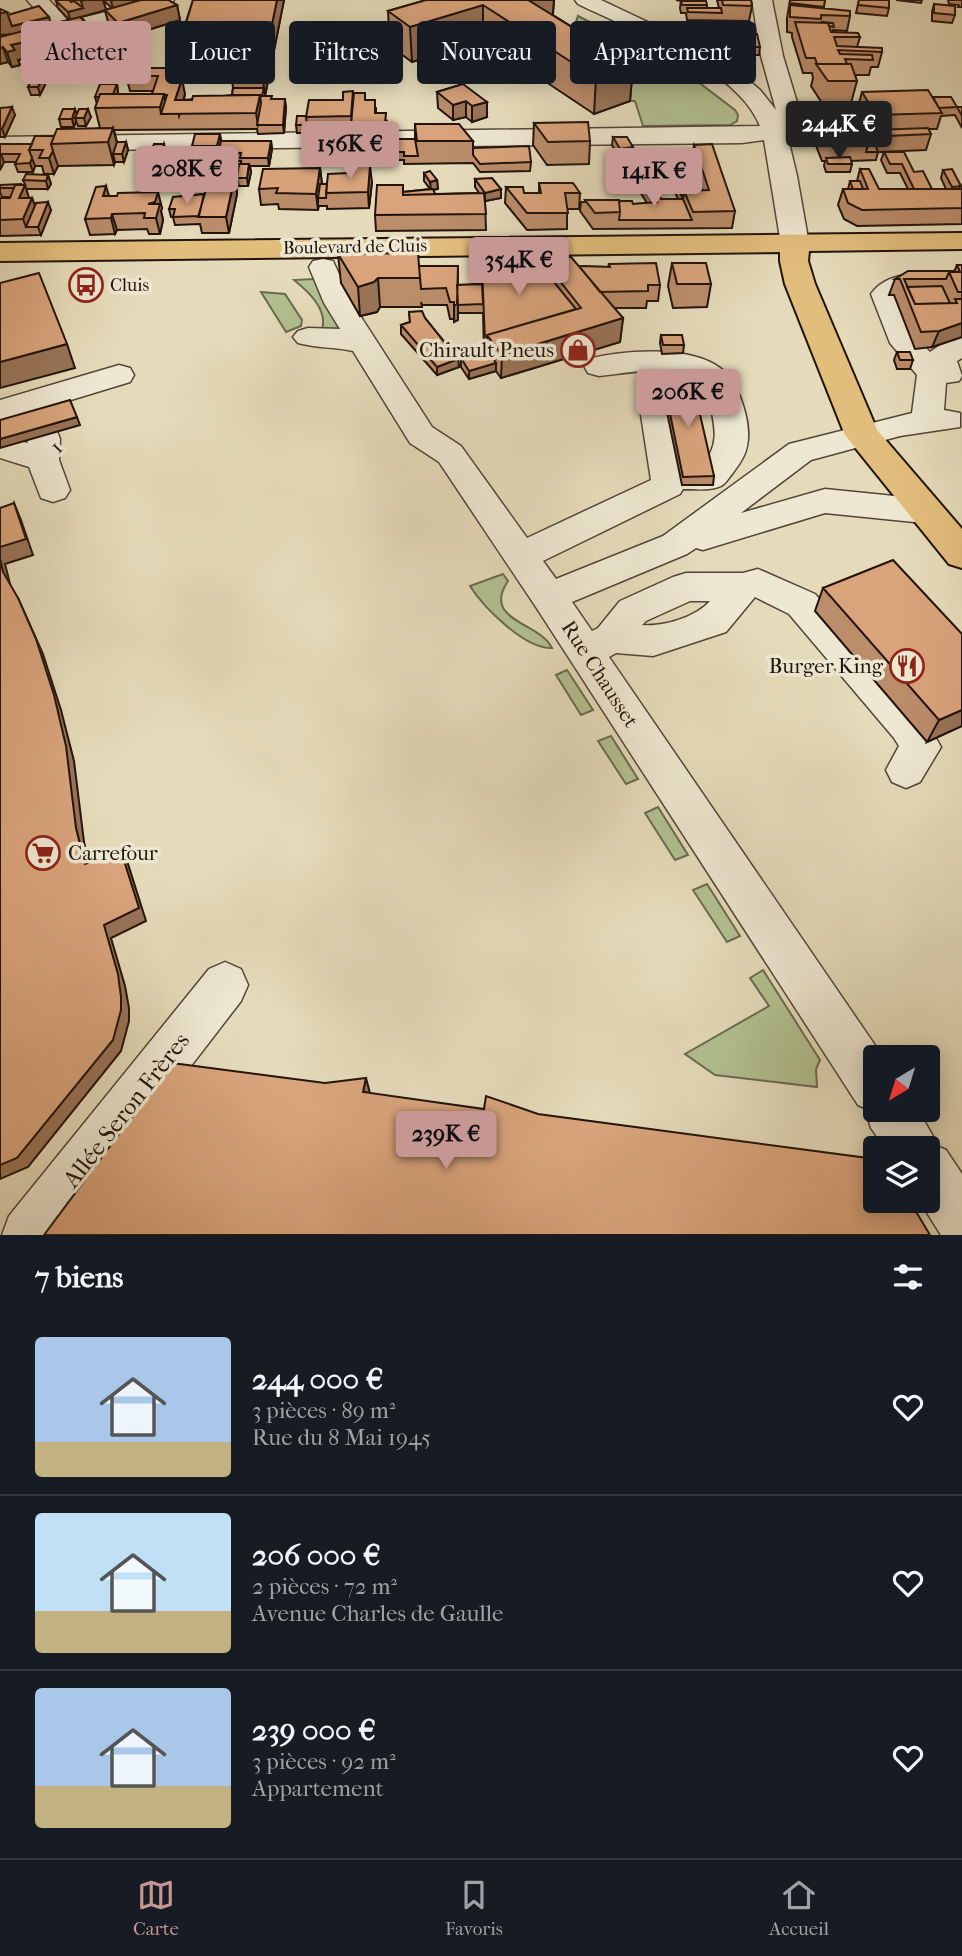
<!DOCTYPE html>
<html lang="fr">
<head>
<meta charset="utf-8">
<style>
  :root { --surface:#171b24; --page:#20242c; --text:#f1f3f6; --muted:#9ea1a6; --line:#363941; --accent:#c59692 }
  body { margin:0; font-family:"IM FELL French Canon",serif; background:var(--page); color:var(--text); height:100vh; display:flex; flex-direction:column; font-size:26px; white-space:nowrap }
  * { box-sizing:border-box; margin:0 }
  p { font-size:23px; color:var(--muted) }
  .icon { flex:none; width:38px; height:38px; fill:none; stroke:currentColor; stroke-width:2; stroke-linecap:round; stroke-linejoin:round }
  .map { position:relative; height:1235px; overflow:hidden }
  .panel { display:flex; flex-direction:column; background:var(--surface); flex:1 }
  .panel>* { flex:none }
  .hud { position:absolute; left:21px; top:21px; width:920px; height:63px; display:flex; gap:14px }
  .needle { width:46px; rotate:218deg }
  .fabs { position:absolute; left:863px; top:1045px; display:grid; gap:14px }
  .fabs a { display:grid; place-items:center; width:77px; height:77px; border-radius:7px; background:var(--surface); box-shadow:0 4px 18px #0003; font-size:35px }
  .price { position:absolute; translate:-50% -60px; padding:0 16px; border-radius:7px; background:var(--accent); color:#111; font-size:23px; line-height:46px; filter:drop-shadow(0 2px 4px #0008) }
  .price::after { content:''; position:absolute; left:50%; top:42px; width:21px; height:16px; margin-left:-10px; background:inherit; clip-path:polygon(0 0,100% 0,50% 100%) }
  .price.active { background:#222; color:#fff }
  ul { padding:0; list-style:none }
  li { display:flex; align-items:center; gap:21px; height:175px; padding:0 35px }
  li+li { border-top:2px solid var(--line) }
  li span { display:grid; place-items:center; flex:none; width:196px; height:140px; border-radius:7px; color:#555 }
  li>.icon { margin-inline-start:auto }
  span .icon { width:84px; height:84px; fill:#fffc; stroke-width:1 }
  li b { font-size:30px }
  h2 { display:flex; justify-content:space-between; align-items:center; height:84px; padding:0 35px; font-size:30px }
  .pill { padding:0 24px; border-radius:7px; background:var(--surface); box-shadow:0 4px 18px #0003; font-size:24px; line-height:63px }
  .pill.active { background:var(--accent); color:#111 }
  .menu { display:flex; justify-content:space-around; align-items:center; height:98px; border-top:2px solid var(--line); background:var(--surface); font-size:19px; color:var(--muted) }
  .menu a { display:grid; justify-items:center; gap:4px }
  .menu .active { color:var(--accent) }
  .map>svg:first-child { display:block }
</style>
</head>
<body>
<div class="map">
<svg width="962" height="1235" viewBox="0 0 962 1235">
  <rect width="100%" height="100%" fill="#e5dbba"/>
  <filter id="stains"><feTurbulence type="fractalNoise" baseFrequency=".00286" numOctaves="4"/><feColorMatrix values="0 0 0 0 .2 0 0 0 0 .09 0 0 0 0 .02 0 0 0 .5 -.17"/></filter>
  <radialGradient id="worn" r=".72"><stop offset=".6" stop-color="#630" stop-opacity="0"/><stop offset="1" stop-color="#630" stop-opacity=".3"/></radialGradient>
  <path fill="#b2c191" stroke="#6a6a4f" stroke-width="2" d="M578 16 672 65 634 58 575 25Z
    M642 69 685 72 735 110 738 115 737 121 730 125 643 126 635 101H630L621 76Z
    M314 279 351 337 322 329C328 310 308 291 294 280Z
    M261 292 285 294 302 320 301 326 286 332Z
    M503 574 508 581C481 621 540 622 552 648 525 649 484 608 470 586Z
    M567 670 593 710 581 715 556 675Z
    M611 736 638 779 626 784 598 741Z
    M658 807 688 855 675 860 645 813Z
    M707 884 740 936 727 942 693 890Z
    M763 970 820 1060 816 1069 817 1087 715 1075 685 1054 769 1006 750 978Z"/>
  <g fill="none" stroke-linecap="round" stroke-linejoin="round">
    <g stroke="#534538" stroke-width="3">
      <path id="minor" d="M27 0H49L68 20 143 0H174L171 4 129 18 0 50V36L49 25Z
        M575 0H601L692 43 741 74 760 90 776 110 761 56 752 0H772L783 56 802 119 787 134 797 176 809 244 805 250 795 252 785 250 781 244 764 140 742 143 0 151V137L760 126C737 67 632 31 578 4Z
        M323 259 333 261 352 303 432 427 461 446 527 538 651 480 639 402C654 379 677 384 701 384 673 362 632 373 599 376L588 373 584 366 588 359C623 350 690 345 720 368 739 382 752 423 747 446 745 457 738 466 732 474 728 479 725 484 721 486 710 491 695 489 683 489L680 494 543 561 556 579 663 536 789 444 912 413 917 375 890 343 871 294C890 267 933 274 962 275V291L921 290 900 296 918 340 930 352 952 337 962 335V358L957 361 962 376 959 381 946 383 944 410 960 413V427L900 436 811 460 741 513 825 489 924 499 936 502 941 511 936 520 924 523 825 513 703 550 696 548 687 554 572 602 592 631 598 628 620 601 673 577 686 573H743L758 569 815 594 922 714 941 747 920 782 906 788 892 782 886 770 899 746 894 738 789 614 755 597 726 632 653 656 616 653 609 657 883 1057H875V1110H918L939 1147 946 1150 962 1174V1235H941L919 1200H928V1148H885L871 1128 865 1108 858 1105 536 607 439 462 410 443 353 351C335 347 316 348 298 343L293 337 298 331 308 328 340 329 324 303 309 267 313 261ZM710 403C715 428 720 445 702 465H681L671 404ZM690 601H710C696 617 664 627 642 625L646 621Z
        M119 365 130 368 134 375 130 382 48 407 60 439 59 460 70 490 65 498 53 502 41 498 29 467 0 458V400ZM19 416 28 443 23 442 13 418Z
        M225 962 241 969 248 985 241 1001 61 1235H2L9 1216 209 969Z"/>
    </g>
    <g stroke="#22130d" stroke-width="4">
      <path id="major" d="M962 233V249L809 251 808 261 815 284 877 430 962 529V568L949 564 845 435 785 284 780 261V252L0 261V243Z"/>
    </g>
    <use href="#minor" fill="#eee8d2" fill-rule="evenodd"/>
    <use href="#major" fill="#e2be7d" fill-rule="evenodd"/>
  </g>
  <path fill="#bb8d6b" stroke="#22130d" stroke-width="2" fill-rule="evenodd" d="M73 0H168L177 5 180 20 122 38 109 25 105 11 81 17 92 29 95 41 106 48 102 56H93L91 49 93 45 37 61 34 56 18 60 20 65 12 67 8 62 0 64V37L11 34 0 35V9L8 15 51 24 69 20 58 8 56 1 71 2ZM104 1 112 8 106 10ZM37 28 39 36 34 38 27 30Z
    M193 0H284L265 96 286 107 284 133 258 134 257 129 114 130 117 142H126L128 150 124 162H115L114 165 58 166 54 174H44L42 166H35L33 172H18L15 164 16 162H4L0 170V144H32L54 136 100 128 95 108 97 104 95 97 117 84 118 92V94H152L153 91H130L126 76H124L122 68 135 63 136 68H175L178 79 185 94 184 100 232 95 233 88 232 80 239 51H217L211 70 182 71 178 52H174L173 44 184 28Z
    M426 0H554L553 15 633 65 630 101 594 114 483 40 412 62 390 46 388 11Z
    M676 0H700L707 5V8H719L717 0H751L752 6 749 21 687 20 686 13H681L680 8 681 1Z
    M790 0H825L823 9 850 16 847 31 833 30V32L860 37 857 47 882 52 878 67H871L869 75H855L857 81 851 103H822L811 86 813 78 812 73H803L792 37V33L787 32V18Z
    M859 0 889 8 887 16 856 13Z
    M896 0H922L921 3Z
    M948 0H962V7H958L959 5 949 4Z
    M934 4 955 15 952 23 932 21V12Z
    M734 23 744 34 760 47 759 55H739L732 30Z
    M43 77 45 85 40 95H31L28 87Z
    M463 84 487 117 472 122 466 117 453 120 438 108 437 92Z
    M862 92 933 97 957 107H962V128L955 115 941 116 937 129H928L931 134 926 150 878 152 876 160 851 161 852 164 850 172H826L824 166 825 161H822L808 125 810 116 858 125H868L858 107Z
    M354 100H366L376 108V113L387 121 386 132 297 133 296 125 306 116Z
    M0 108 15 115 5 137H0Z
    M77 114 91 117 86 126H78L76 121 74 127H61L59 119Z
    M534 123 590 141 589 164 547 165 533 145Z
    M415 124 473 141V148L531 162 530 171 480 172 473 163 404 164V160H381V155L362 158 361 149 415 139Z
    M613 137 633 147 632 155 619 157 612 145Z
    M221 141H271L272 149 269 166H250L251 172 248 186H239L237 178 241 164V161L195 162 192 146Z
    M694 145 735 211 732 228 593 229 580 211 581 202H585V200L619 201 633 204 647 203 640 192 641 184 661 199H678L671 183 672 175 691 191 702 190 692 161Z
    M354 148 353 160 337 161V158H325L324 150Z
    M166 152 163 163H152L150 155Z
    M884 152 914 172 932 189H946L941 178 943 170 962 186V224L857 226 844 219 838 205 843 189H848L850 181H857L860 169 879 189H908L900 173H887L881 160Z
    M320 168 322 184 372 182 369 208 327 209V206H319L318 210 279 209 278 204 261 205 259 189Z
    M424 173 437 180 438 189 433 190 435 194 479 193 475 187V179L501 189V198L485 201 486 230 376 231 375 215 403 192 430 189 424 181Z
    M48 175 51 184 48 189H26L29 198H32L35 206 51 210 41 235 0 236V198H10V197H2L0 192V186L25 185 23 180Z
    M539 183 580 193 579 209H567V229L527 230 505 203 506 187 524 193H539Z
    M236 186 237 194 229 233H202L200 224 175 225 173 217H171L169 209 204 194Z
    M109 196 162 208 161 211 163 220 160 234H149L147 229 117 230 115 234 90 235 85 219Z
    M338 254 419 266 458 285 482 284V265H540L541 257 579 266 608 267 609 264 660 285 658 301H647L646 308H614L623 318 620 342 501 378 496 371 469 379 461 367V358L484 351 483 313H458V311V320L454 322V319H450L447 305H422L421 302 422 307H380L377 312 360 316 341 283Z
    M672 263 711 284 707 307 673 308 668 286Z
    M957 265H962V337L932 347 915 349 894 295H889L895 279 954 272Z
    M409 312 425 318 458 359 459 367 437 375 401 334V325L410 322Z
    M661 335 684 345 683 353 662 354 660 343Z
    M897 352 913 360 910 369H897L894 360Z
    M663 380 714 476 713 485H682L662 388Z
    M823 588 962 726 927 742 815 611Z"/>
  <path fill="#987357" stroke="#22130d" stroke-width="2" d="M85 0H103L106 10 70 20 68 12 83 8 81 1Z
    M114 0H140L113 9 111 1Z
    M277 0H284L265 96 263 80 272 35 271 29Z
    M524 0H554L552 23Z
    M177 5 180 20 122 38 118 23Z
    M483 5V40L412 62 410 27Z
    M7 12 12 26 49 17 51 24 14 34 0 35V13Z
    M92 29 95 44 37 61 33 46Z
    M213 30 217 51 211 70 207 49Z
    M104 40 106 48 102 56 100 49Z
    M29 41 34 56 18 60 20 65 12 67 7 52 11 45Z
    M3 47 8 62 0 64V48Z
    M633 65 630 101 594 114 596 78Z
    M175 68 179 83 172 78Z
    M43 77 45 85 40 95 38 87Z
    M182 79 185 94 179 116 175 100Z
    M117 84 118 92 114 105 111 97Z
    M164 94 168 114H161L160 107Z
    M260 95 263 111 258 125 256 113Z
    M285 99 286 107 284 133 283 125Z
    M466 101V117L453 120V105Z
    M487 102V117L472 122V106Z
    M12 107 15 115 5 137 2 129Z
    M75 109 78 117 75 118 76 121 74 127 72 119Z
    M88 109 91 117 86 126 84 118Z
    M113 128 119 151 113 154 115 162 114 165 108 142Z
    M220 134 223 149 218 153 217 146Z
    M271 141 272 149 269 166 268 158Z
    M126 142 128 150 124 162 122 154Z
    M164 144 166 152 163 163 161 155Z
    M381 147V155L362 158 361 149Z
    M633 147 632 155 619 157 620 149Z
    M53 151 58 166 54 174 49 158Z
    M1 154 4 162 0 170V157Z
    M32 158 35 166 33 172 30 163Z
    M249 164 251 172 248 186 247 178Z
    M370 166 372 182 369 208 368 192Z
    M320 168 322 184 318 198V210L316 194Z
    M48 175 51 184 48 189 46 181Z
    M437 180 438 189 431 190 430 182Z
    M25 185 30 201 19 198Z
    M233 185 236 186 237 194 229 233 226 217Z
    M106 186 111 202 103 196Z
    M501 189V198L485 201V193Z
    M158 192 162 208 161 211 163 220 160 234 156 218 148 204Z
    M32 198 38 214 26 227 23 219Z
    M48 202 51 210 41 235 38 227Z
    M112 214 117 230 115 234 111 218Z
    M458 266V320L454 322V306Z
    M378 278 380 307 377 312 360 316 358 287Z
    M623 318 620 342 501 378 502 355Z
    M962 323V337L932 347 939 331Z
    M67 344 75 368 0 388V362Z
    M458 359 459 367 437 375V367Z
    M496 363V371L469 379V371Z
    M77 417 80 425 0 448V439Z
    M14 503 21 520 33 555 5 564 11 588 3 572 0 559V547Z
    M18 598 43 654 61 710 74 761 84 842 93 878 85 864Z
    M962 710V726L927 742 939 720Z
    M121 851 128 864 146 921 111 938 125 986 129 1008V1021L121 1051 28 1167 0 1179V1165L104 925Z
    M366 1078 370 1093 363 1092Z"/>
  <path fill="#d9a47c" stroke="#22130d" stroke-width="2" d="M58 0H69L71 2 74 1 83 8 68 12 56 1Z
    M141 0H168L177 5 118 23 105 10Z
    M193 0H277L271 29 213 30 207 49H178Z
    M426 0H528L633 65 596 78 483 5 410 27 388 11Z
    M722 0H751L752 6 723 5Z
    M790 0H825L824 7 790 3Z
    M859 0H889V8L858 5Z
    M681 1H706L707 5H682Z
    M934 4 955 6V15L934 13Z
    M790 5 850 11V16L821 15V19L790 17Z
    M39 6 49 17 12 26 8 15Z
    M687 8H721L722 13 688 12Z
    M0 9 7 12 0 13Z
    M80 17 92 29 33 46 29 41 11 45 15 50 7 52 3 47 0 48V37L27 30 34 38 43 35 37 28Z
    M795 22 828 23 831 32 858 33 860 37H834L837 46 882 48V52L838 50 840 54 872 55 873 60 845 59 847 64H817L815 58H806Z
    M821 22 833 23 834 27 829 26 828 23Z
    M734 23H741L744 34H757L760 47H741Z
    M178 28H184L179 44H173Z
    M243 35H272L263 80H232Z
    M104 40 100 49H91L95 41Z
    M135 63 133 68H122L124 64Z
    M816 64H851L857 81H828Z
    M129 68H175L172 78 182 79 175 100H192L193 96 260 95 256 113 161 114 167 95H164V94H152L158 76H126Z
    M33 77H43L38 87H28Z
    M100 84H117L113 94H100L99 97H95Z
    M463 84 487 102 472 106 466 101 453 105 437 92Z
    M233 88H264L262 96H272L271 99H285L283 125H257L261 103 260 95H232Z
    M928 90 942 113 876 115 862 92Z
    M353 91 351 116 306 117 309 100H343V92Z
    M354 93H365V100H375V113H386L385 124H351Z
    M100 94H164L160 107 95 108Z
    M933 97H951L957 107 939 108Z
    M12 107 2 129H0V108Z
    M957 107H962V116Z
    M63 109H75L72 119H59Z
    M79 109H88L84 118H75Z
    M854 115 858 125H853L850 118 816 119 814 126 810 116Z
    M297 116H306L307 125H296Z
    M850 118 853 125H871L874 130 928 128 931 134 865 137 868 144 826 145 816 119Z
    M588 122 590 141 548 142 534 123Z
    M415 124H459L473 141H417Z
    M113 128 108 142 51 144 57 129Z
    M195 134H220L217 146H192Z
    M35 136H54L51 144 53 151 49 158H39L43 150H29Z
    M613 137H627L633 147 620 149Z
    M362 139H415L418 156H404V152H381V147L361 149Z
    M325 140H353L352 152 336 153 337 150H324Z
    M221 141H271L268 158H240L241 153H218Z
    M117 142H126L122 154H113Z
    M0 144H32L29 150 32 158 30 163 15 164 20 154H1L0 157Z
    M154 144H164L161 155H150Z
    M712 144 735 211 693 212 684 191 709 190 694 145Z
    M875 144 878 152H866L868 145Z
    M529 146 531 162 480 164 473 155V148Z
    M884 152H904L914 172 923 171 932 189H914L902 164H890Z
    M850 157 852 164H828L826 158Z
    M239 164H249L247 178H237Z
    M349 166H370L368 192 326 193 328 174 348 173Z
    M320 168 316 194 276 193 278 188 259 189 263 169Z
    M860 169H869L879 189H960L959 186H962V208L862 210 848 203 843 189H868Z
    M952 169 961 186 952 187 943 170Z
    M430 171 437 180 430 182 424 173Z
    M26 174 48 175 46 181 23 180Z
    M672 175H686L691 191H684L683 199Z
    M492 178 501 189 485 193 475 179Z
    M850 181H860L863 189H853Z
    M539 183H573L580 193H565L568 213H527L506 187H523L524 193H541Z
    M651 183 661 199H683L692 220H619L620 212 619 201H632L633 204 657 202 656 199H651L641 184Z
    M22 184 15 185 14 188H0V185Z
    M320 184H327L326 198H318Z
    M15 185H25L19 198H32L23 219 0 220V198H10Z
    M233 185 226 217H198L207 186Z
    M377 185H403V195L484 193 486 214 375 215Z
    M106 186 103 196H117L118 193 158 192 155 202 148 204H160L156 218H144L145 213 112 214 111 218 85 219 96 187Z
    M433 189 435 194 403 195V192Z
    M204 194 199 216 173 217 175 209H169L173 197Z
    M585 200H619L620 212 595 213Z
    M48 202 38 227H26L36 203Z
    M418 253 420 278H378L374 282 358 287 338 254Z
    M541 257H571L623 318 502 355 487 335 581 308Z
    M656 263 660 285H648V291L600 292 579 266 610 267 609 264Z
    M672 263H706L711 284H677Z
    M482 265H540L576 309 487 335V342L485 343Z
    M957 265H962V292H958L949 272H960Z
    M419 266H458L457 304 454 306V302H450L446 288 421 289Z
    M908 271H953L954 272H949L946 279H904L915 304 957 303 955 299H962V323L939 331 921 332 900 279H895Z
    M39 273 67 344 0 362V283Z
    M482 284 483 304 458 305 457 285Z
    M942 286 950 303 915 304 907 287Z
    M422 311 425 318 458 359 437 367 401 325 410 322 409 312Z
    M661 335H682L684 345H663Z
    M487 350 496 363 469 371 461 358Z
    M897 352H910L913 360H900Z
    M692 379 714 476 683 477 663 380Z
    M70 400 77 417 0 439V420Z
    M14 503 26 539 0 547V508Z
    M0 559 3 572 18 598 36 639 54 695 66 746 76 828 85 864 121 851 139 908 104 925 118 974 121 997V1010L113 1040 17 1158 0 1165Z
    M893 560 962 634V710L939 720 823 588Z
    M172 1063 325 1083 366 1078 363 1092 484 1109 486 1096 538 1114 875 1159V1200H909L930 1235H44Z"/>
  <defs>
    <g id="bus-ring" transform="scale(1.75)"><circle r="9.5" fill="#eee8d2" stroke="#8f2418" stroke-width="1.5"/><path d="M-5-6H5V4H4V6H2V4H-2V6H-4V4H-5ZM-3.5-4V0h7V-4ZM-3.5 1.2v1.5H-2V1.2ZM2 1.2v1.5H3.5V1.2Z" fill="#8f2418"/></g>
    <g id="shop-ring" transform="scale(1.75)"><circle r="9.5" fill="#eee8d2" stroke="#8f2418" stroke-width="1.5"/><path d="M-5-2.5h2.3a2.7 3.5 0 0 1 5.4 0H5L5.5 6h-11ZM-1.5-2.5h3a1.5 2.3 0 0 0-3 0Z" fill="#8f2418"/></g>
    <g id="restaurant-ring" transform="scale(1.75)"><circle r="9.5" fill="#eee8d2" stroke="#8f2418" stroke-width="1.5"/><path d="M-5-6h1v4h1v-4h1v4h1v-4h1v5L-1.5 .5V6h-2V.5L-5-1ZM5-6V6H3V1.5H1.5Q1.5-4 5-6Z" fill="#8f2418"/></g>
    <g id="supermarket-ring" transform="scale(1.75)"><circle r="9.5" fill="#eee8d2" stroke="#8f2418" stroke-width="1.5"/><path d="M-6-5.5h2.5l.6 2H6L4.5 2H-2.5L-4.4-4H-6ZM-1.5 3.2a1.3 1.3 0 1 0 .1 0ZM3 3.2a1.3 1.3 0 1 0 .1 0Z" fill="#8f2418"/></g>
  </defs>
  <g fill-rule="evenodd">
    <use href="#bus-ring" x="86" y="285"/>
    <use href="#shop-ring" x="578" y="350"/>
    <use href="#restaurant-ring" x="907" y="666"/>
    <use href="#supermarket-ring" x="43" y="853"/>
  </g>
  <g text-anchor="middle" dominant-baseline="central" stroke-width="7" stroke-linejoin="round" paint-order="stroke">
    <g font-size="18" fill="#22130d" stroke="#eee8d2">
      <text transform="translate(355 247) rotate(-1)">Boulevard de Cluis</text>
    </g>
    <g font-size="18" fill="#22130d" stroke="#eee8d2" text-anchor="start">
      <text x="110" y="285">Cluis</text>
    </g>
    <g font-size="21" fill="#22130d" stroke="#eee8d2" text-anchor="end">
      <text x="554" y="350">Chirault Pneus</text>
      <text x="883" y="666">Burger King</text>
      <text x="68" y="853" text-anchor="start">Carrefour</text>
    </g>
    <g font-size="21" fill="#22130d" stroke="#eee8d2">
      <text transform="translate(56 447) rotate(-46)">1</text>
      <text transform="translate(600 674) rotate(57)">Rue Chausset</text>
    </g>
    <g font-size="24" fill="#22130d" stroke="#eee8d2">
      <text transform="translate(126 1110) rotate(-52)">Allée Seron Frères</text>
    </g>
  </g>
  <rect width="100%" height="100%" filter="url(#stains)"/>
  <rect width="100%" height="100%" fill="url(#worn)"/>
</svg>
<div class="fabs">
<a><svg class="needle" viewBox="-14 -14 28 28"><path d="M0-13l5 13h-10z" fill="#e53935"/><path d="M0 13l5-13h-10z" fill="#9ea1a6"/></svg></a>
<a><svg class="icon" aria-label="layers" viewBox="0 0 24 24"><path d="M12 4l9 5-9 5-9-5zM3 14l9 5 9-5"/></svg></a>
</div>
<b class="price active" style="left:839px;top:161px">244K €</b>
<b class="price" style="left:350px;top:181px">156K €</b>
<b class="price" style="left:187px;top:206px">208K €</b>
<b class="price" style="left:654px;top:208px">141K €</b>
<b class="price" style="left:519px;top:297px">354K €</b>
<b class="price" style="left:688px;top:429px">206K €</b>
<b class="price" style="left:446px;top:1171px">239K €</b>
<div class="hud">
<a class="pill active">Acheter</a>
<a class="pill">Louer</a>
<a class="pill">Filtres</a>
<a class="pill">Nouveau</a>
<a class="pill">Appartement</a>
</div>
</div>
<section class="panel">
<h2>7 biens<svg class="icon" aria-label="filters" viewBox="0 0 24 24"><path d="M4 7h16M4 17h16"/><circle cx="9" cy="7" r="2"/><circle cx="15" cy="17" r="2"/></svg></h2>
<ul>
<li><span style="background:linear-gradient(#a9c7e8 75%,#c2b280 0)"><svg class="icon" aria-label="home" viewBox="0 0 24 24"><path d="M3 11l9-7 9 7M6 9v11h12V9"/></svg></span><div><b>244 000 €</b><p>3 pièces · 89 m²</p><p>Rue du 8 Mai 1945</p></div><svg class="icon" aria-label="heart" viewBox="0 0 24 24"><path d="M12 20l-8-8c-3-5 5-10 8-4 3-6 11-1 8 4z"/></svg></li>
<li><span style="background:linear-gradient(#bfe0f5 70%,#c2b280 0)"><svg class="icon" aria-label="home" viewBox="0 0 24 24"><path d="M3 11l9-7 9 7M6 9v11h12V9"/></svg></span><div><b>206 000 €</b><p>2 pièces · 72 m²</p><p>Avenue Charles de Gaulle</p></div><svg class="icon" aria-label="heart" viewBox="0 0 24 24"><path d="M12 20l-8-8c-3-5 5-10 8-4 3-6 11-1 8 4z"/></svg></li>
<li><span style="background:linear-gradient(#a9c7e8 70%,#c2b280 0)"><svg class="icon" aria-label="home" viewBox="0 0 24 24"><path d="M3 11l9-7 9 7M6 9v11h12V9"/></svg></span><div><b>239 000 €</b><p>3 pièces · 92 m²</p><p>Appartement</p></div><svg class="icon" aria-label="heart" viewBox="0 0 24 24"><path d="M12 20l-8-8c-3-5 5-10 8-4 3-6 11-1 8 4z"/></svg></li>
</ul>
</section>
<nav class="menu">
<a class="active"><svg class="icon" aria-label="map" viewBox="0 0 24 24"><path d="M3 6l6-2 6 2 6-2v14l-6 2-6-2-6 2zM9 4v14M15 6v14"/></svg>Carte</a>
<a><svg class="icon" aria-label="saved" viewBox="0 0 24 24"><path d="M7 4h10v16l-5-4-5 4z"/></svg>Favoris</a>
<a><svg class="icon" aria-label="home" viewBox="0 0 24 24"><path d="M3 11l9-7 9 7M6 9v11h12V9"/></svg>Accueil</a>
</nav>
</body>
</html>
